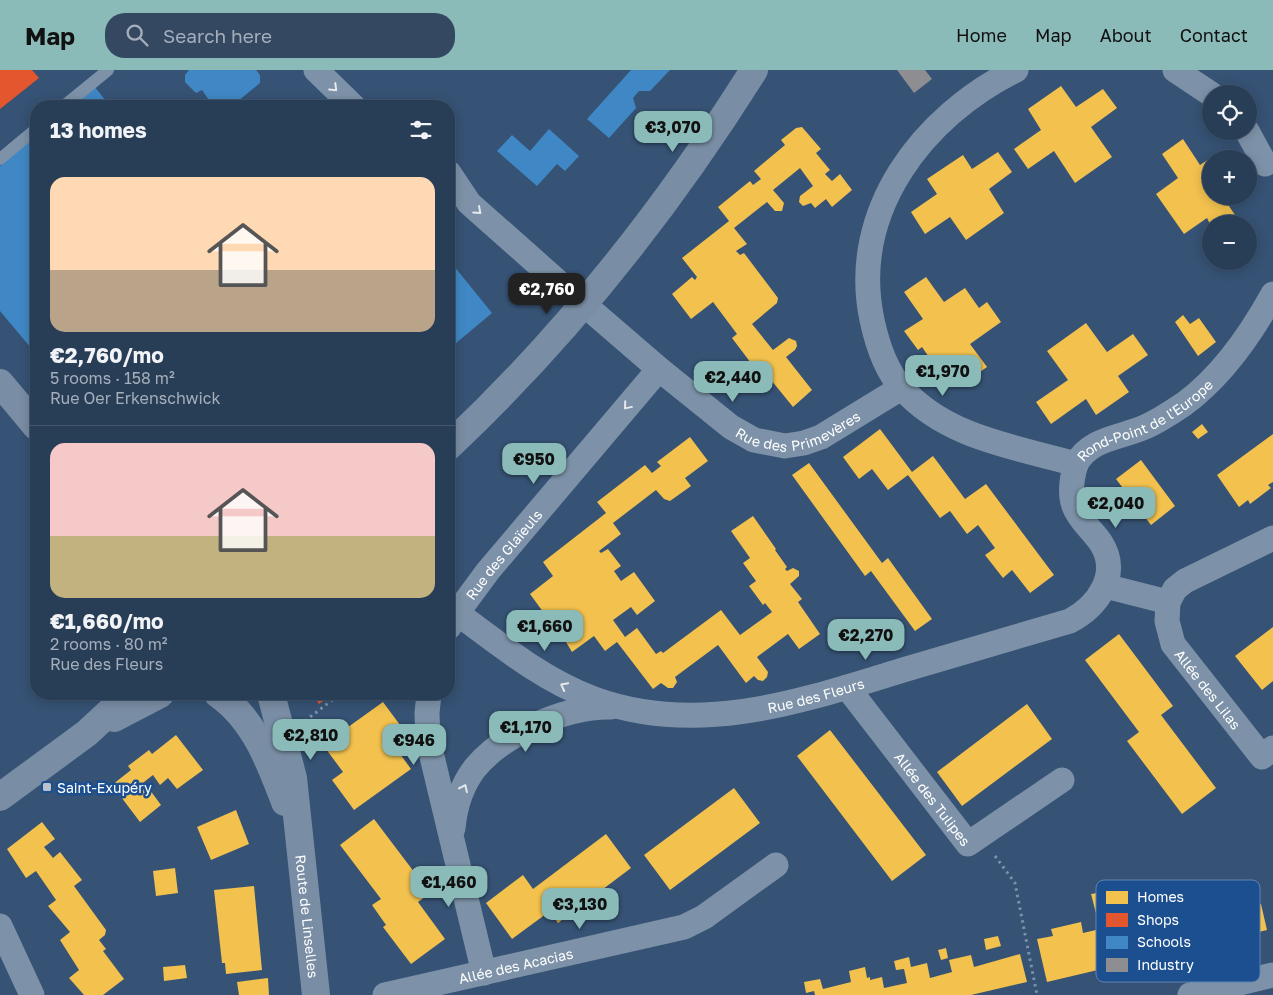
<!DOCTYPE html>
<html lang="en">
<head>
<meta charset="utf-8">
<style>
  :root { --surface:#283e57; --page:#344961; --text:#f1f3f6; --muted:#a5aeba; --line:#44576d; --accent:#8bbbb9 }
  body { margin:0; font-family:"Golos Text",sans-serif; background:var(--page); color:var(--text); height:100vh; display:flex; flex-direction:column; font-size:19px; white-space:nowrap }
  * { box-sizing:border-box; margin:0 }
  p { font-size:16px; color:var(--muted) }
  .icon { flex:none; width:28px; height:28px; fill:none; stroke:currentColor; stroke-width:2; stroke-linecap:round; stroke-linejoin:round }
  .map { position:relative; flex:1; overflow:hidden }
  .details { position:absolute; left:30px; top:30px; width:425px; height:600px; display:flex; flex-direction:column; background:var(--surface); border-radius:20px; box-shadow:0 2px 12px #0003,0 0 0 1px var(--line) }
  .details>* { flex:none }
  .fabs { position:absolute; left:1202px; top:15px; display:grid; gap:10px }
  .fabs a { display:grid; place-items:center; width:55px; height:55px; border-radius:50%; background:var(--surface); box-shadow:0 2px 12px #0003,0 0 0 1px var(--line); font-size:25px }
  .price { position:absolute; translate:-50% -42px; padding:0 11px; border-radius:10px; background:var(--accent); color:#111; font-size:16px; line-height:32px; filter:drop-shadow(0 1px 2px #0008) }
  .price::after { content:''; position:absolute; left:50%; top:30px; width:15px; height:11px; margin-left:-8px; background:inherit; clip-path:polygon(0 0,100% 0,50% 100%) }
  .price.selected { background:#222; color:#fff }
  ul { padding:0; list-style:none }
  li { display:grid; align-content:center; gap:10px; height:265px; padding:0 20px }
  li+li { border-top:1px solid var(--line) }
  li span { display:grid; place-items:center; height:155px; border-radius:15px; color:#555 }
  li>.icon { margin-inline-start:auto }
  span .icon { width:90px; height:90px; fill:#fffc; stroke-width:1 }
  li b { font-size:21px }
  h2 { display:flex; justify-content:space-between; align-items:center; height:60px; padding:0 20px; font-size:21px }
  header { display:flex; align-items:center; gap:30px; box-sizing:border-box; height:70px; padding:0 25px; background:var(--accent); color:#111 }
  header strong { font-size:24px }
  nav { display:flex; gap:28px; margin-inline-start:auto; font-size:18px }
  .search { width:350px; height:45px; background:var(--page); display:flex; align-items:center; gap:12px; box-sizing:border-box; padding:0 18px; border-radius:20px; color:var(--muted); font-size:19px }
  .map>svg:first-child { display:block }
</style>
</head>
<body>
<header>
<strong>Map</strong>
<div class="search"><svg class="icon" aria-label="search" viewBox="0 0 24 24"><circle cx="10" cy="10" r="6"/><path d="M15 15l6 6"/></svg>Search here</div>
<nav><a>Home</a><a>Map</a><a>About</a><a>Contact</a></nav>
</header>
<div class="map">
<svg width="1273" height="925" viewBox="0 0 1273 925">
  <rect width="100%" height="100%" fill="#365274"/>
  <path fill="#f2c14e" d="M1061 16 1076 37 1103 19 1117 38 1091 57 1112 87 1075 113 1054 81 1028 99 1014 79 1041 60 1028 39Z
    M802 57 821 79 816 83 830 100 825 104 832 111 840 104 852 120 832 137 826 129 815 138 811 133 803 136 799 132 800 126 813 116 800 98 773 120 784 133 782 141H775L767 132 734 158 747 174 736 181 740 185 744 183 778 228 777 233 752 254 773 280 789 268 796 271 797 276 795 280 786 287 812 320 793 337 767 305 772 301 766 294 757 301 732 268 737 264 713 232 691 249 672 224 692 207 695 210 697 207 682 188 729 151 718 137 750 111 753 115 761 109 754 101 785 75 781 70 796 58Z
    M1183 69 1200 95 1215 85 1218 89H1211V126H1232L1233 128 1227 133 1241 154H1210L1207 148 1184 164 1156 124 1178 108 1162 84Z
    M998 82 1012 102 989 119 1004 143 966 170 950 147 925 164 911 142 937 124 927 109 963 85 972 99Z
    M926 207 944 232 965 218 979 238 987 232 1001 252 970 274 987 297 966 312 949 286 935 296 922 277 918 280 904 261 923 249 904 222Z
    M1183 245 1190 254 1199 248 1216 272 1198 286 1175 252Z
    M1086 253 1107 282 1133 264 1148 285 1118 306 1129 322 1096 345 1086 329 1051 354 1036 332 1068 310 1047 281Z
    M1202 354 1208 362 1198 369 1192 362Z
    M880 359 912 402 933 386 965 429 986 414 1054 505 1030 523 1012 500 1003 508 985 485 995 478 978 455 967 464 950 441 940 448 908 405 888 420 872 399 859 409 843 387Z
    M1273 364V412L1268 415 1271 418 1250 434 1248 430 1239 437 1217 405Z
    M690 367 708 391 685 408 691 416 670 431 664 429 656 420 613 453 621 464 599 481 601 483 608 479 621 496 614 501 621 511 634 502 655 531 637 545 631 537 613 550 625 567 637 558 656 584 661 581 663 583 721 540 740 565 772 542 765 533 763 535 749 516 756 511 743 493 750 488 731 461 753 446 776 479 775 480 787 497 785 499 787 501 793 498 799 501V506L790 514 802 529 798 532 820 564 799 579 788 564 757 587 768 602 767 607 763 611 758 610 754 606 746 613 718 575 675 607 677 612 673 618H668L661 613 653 619 617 572 605 581 594 566 572 582 566 572 569 564 563 556 557 561 552 555 559 550 555 545 549 550 530 524 553 506 543 492 606 443 597 432 645 395 652 403 661 396 657 392Z
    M1141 390 1175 436 1151 455 1116 409Z
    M809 393 882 493 888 488 932 549 915 561 871 501 865 506 792 405Z
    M1273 557V611L1262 620 1235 586Z
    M1119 564 1173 636 1161 645 1216 718 1182 744 1127 671 1139 662 1085 590Z
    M383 632 403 659 389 669 411 699 354 740 332 710 343 702 323 675Z
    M1027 634 1052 669 962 736 937 702Z
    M830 660 926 785 892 811 797 686Z
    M176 665 203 700 177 719 168 708 160 715 153 705 144 712 161 735 140 752 112 715 131 700 128 696 149 680 152 684Z
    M734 718 760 753 670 820 644 785Z
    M236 740 249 774 211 790 197 757Z
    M374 749 430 823 418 832 445 869 411 894 383 857 386 855 372 835 381 829 340 775Z
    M42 752 55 769 44 777 53 788 60 782 82 810 74 816 106 860 105 865 99 870 106 879 103 881 124 909 103 925H84L69 908 79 900 60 870 70 862 48 836 56 830 36 801 26 808 7 779Z
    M606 764 631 798 558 853 550 841 512 869 486 833 523 805 533 819Z
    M175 798 178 823 156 826 153 801Z
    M1239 813 1242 824 1235 826 1238 839 1261 834 1267 860 1047 912 1037 869 1053 866 1051 859 1081 852 1083 863 1100 859 1091 824 1097 823 1103 847 1110 845 1119 869 1130 866 1127 852 1140 849 1138 838 1152 835 1155 845 1147 847 1151 861 1194 851 1190 837 1184 839 1181 828 1188 826 1186 819 1208 814 1213 832 1229 828 1226 817Z
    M254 816 262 900 226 904 225 893H222L214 820Z
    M998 866 1001 876 986 880 984 869Z
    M946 878 948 888 941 890 938 880Z
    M1020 884 1027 912 971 925H815L814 921 806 923 804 912 820 909 823 919 851 912 849 901 865 897 867 908 870 907V910L882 907 884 918 907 913 904 899 896 900 894 891 909 887 911 897 927 893 930 908 952 902 949 890 971 885 974 897Z
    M185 895 187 908 164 911 163 897Z
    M268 908 269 925H239L237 912Z"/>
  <path fill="#e4572e" d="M0 0H32L39 8 0 39Z
    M312 624H333L319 634Z"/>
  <path fill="#3f88c5" d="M189 0H256L260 5V13L232 36H213L202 20 196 23 185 12V5Z
    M631 0H670L650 21H639L633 28 636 38 609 68 587 49Z
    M94 16 110 36H70Z
    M549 59 579 86 565 101 557 94 537 116 497 81 512 65 530 81Z
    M36 65V284L0 241V96Z
    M449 190 492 243 449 279Z"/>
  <path fill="#8d8d92" d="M897 0H925L932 9 914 23Z"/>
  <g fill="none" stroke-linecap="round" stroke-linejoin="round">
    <path stroke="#7d92a8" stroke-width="3" stroke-dasharray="2.5 4" stroke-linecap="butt" d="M892 577 888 572 894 555
      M305 651 340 624
      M995 786 1015 813 1037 925"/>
    <path stroke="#7d92a8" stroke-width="12" d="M64 36 108 0
      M0 89 36 59"/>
    <g stroke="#7d92a8" stroke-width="25">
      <path d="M316 0 353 36"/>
      <path id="s1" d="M1016 0C923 46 849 141 872 250 877 273 885 300 902 318 946 368 1016 377 1076 394 1090 368 1120 368 1145 357 1159 351 1172 342 1184 334 1222 306 1251 264 1273 224"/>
      <path d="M1175 0 1211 24"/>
      <path d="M1247 61 1265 94"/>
      <path id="s2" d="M449 103 469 133 557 211 659 299 731 357 754 370 785 376 804 373 821 367 901 318"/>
      <path d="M1105 516 1168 532 1175 519 1185 511 1273 468"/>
      <path id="s3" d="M1168 532 1167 551 1173 574 1262 687 1273 678"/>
      <path id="s4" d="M457 543C500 575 543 610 594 629 699 667 802 631 903 600 959 584 1014 567 1070 551 1098 536 1121 504 1101 473 1093 461 1079 450 1074 436 1069 422 1072 407 1076 394"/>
      <path id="s5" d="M449 557 457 543 488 501 659 299"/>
      <path id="s6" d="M847 617 968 774 1062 710"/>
      <path d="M429 624 427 643 428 670 484 903"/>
      <path d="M453 758C455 737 462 715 475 698 504 663 567 636 611 637"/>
      <path d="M0 856 32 925"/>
      <path id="s7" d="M385 925 684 857 704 847 776 795"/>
      <path d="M1190 925 1273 905"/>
    </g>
    <g stroke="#798da4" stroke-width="28">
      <path d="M0 313 36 356"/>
      <path d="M449 376C567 265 668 137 754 0"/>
      <path d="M218 624C254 649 270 692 285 732"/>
      <path id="s8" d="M271 624 293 708 316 925"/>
      <path d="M114 648 160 624"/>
      <path d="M0 727 87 663 129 624"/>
    </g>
  </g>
  <defs><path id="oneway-chevron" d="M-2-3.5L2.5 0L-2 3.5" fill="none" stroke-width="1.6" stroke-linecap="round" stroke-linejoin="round" transform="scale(1.25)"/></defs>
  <g stroke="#e5e9ee">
    <use href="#oneway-chevron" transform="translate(334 18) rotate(44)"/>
    <use href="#oneway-chevron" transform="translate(478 141) rotate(42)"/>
    <use href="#oneway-chevron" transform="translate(627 336) rotate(130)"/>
    <use href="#oneway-chevron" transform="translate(564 616) rotate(-153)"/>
    <use href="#oneway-chevron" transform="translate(464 718) rotate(-65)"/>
  </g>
  <rect fill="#b9c2ce" stroke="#1b4f8f" stroke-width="2" x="42" y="712" width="10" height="10" rx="2.5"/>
  <g text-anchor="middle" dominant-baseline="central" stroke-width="5" stroke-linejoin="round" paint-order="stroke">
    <g font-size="14" fill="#fff" stroke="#1b4f8f">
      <text stroke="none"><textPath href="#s2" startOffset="454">Rue des Primevères</textPath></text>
      <text stroke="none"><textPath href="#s1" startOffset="662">Rond-Point de l'Europe</textPath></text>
      <text stroke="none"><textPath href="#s5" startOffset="91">Rue des Glaïeuls</textPath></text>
      <text stroke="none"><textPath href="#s3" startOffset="100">Allée des Lilas</textPath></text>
      <text stroke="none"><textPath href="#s4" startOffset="388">Rue des Fleurs</textPath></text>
      <text stroke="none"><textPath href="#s6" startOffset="141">Allée des Tulipes</textPath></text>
      <text stroke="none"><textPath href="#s8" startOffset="226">Route de Linselles</textPath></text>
      <text stroke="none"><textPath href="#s7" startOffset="134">Allée des Acacias</textPath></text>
    </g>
    <g font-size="14" fill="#fff" stroke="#1b4f8f" text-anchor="start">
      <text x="57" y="717">Saint-Exupéry</text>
    </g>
  </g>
  <rect x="1096" y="810" width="164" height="102" rx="8" fill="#1b4f8f" stroke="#5f84b1" stroke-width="1"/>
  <rect x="1106" y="821" width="22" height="13" fill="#f2c14e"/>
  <rect x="1106" y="843" width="22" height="14" fill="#e4572e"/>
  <rect x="1106" y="866" width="22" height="13" fill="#3f88c5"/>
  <rect x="1106" y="888" width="22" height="14" fill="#8d8d92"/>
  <g font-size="14" fill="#fff">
    <text x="1137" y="832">Homes</text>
    <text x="1137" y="855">Shops</text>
    <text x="1137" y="877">Schools</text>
    <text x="1137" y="900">Industry</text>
  </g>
</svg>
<div class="fabs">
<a><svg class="icon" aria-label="locate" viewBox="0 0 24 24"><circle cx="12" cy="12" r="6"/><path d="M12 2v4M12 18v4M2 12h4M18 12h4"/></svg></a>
<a>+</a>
<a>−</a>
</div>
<b class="price" style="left:673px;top:83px">€3,070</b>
<b class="price selected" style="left:547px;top:245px">€2,760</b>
<b class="price" style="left:943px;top:327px">€1,970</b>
<b class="price" style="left:733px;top:333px">€2,440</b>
<b class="price" style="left:534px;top:415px">€950</b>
<b class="price" style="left:1116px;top:459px">€2,040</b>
<b class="price" style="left:545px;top:582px">€1,660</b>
<b class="price" style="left:866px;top:591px">€2,270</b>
<b class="price" style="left:526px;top:683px">€1,170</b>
<b class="price" style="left:311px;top:691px">€2,810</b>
<b class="price" style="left:414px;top:696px">€946</b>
<b class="price" style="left:449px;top:838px">€1,460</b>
<b class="price" style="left:580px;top:860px">€3,130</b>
<section class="details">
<h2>13 homes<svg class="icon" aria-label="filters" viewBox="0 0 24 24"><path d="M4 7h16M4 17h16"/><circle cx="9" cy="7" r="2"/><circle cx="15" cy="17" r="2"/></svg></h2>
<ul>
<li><span style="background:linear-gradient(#ffd9b3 60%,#b9a48a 0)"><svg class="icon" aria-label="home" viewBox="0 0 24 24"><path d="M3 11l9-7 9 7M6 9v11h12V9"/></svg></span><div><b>€2,760/mo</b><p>5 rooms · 158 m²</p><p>Rue Oer Erkenschwick</p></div></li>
<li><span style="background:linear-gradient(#f6c9c9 60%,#c2b280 0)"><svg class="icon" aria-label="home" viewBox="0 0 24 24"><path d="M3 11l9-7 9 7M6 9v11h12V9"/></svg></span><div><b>€1,660/mo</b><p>2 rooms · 80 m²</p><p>Rue des Fleurs</p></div></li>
</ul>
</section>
</div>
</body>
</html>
